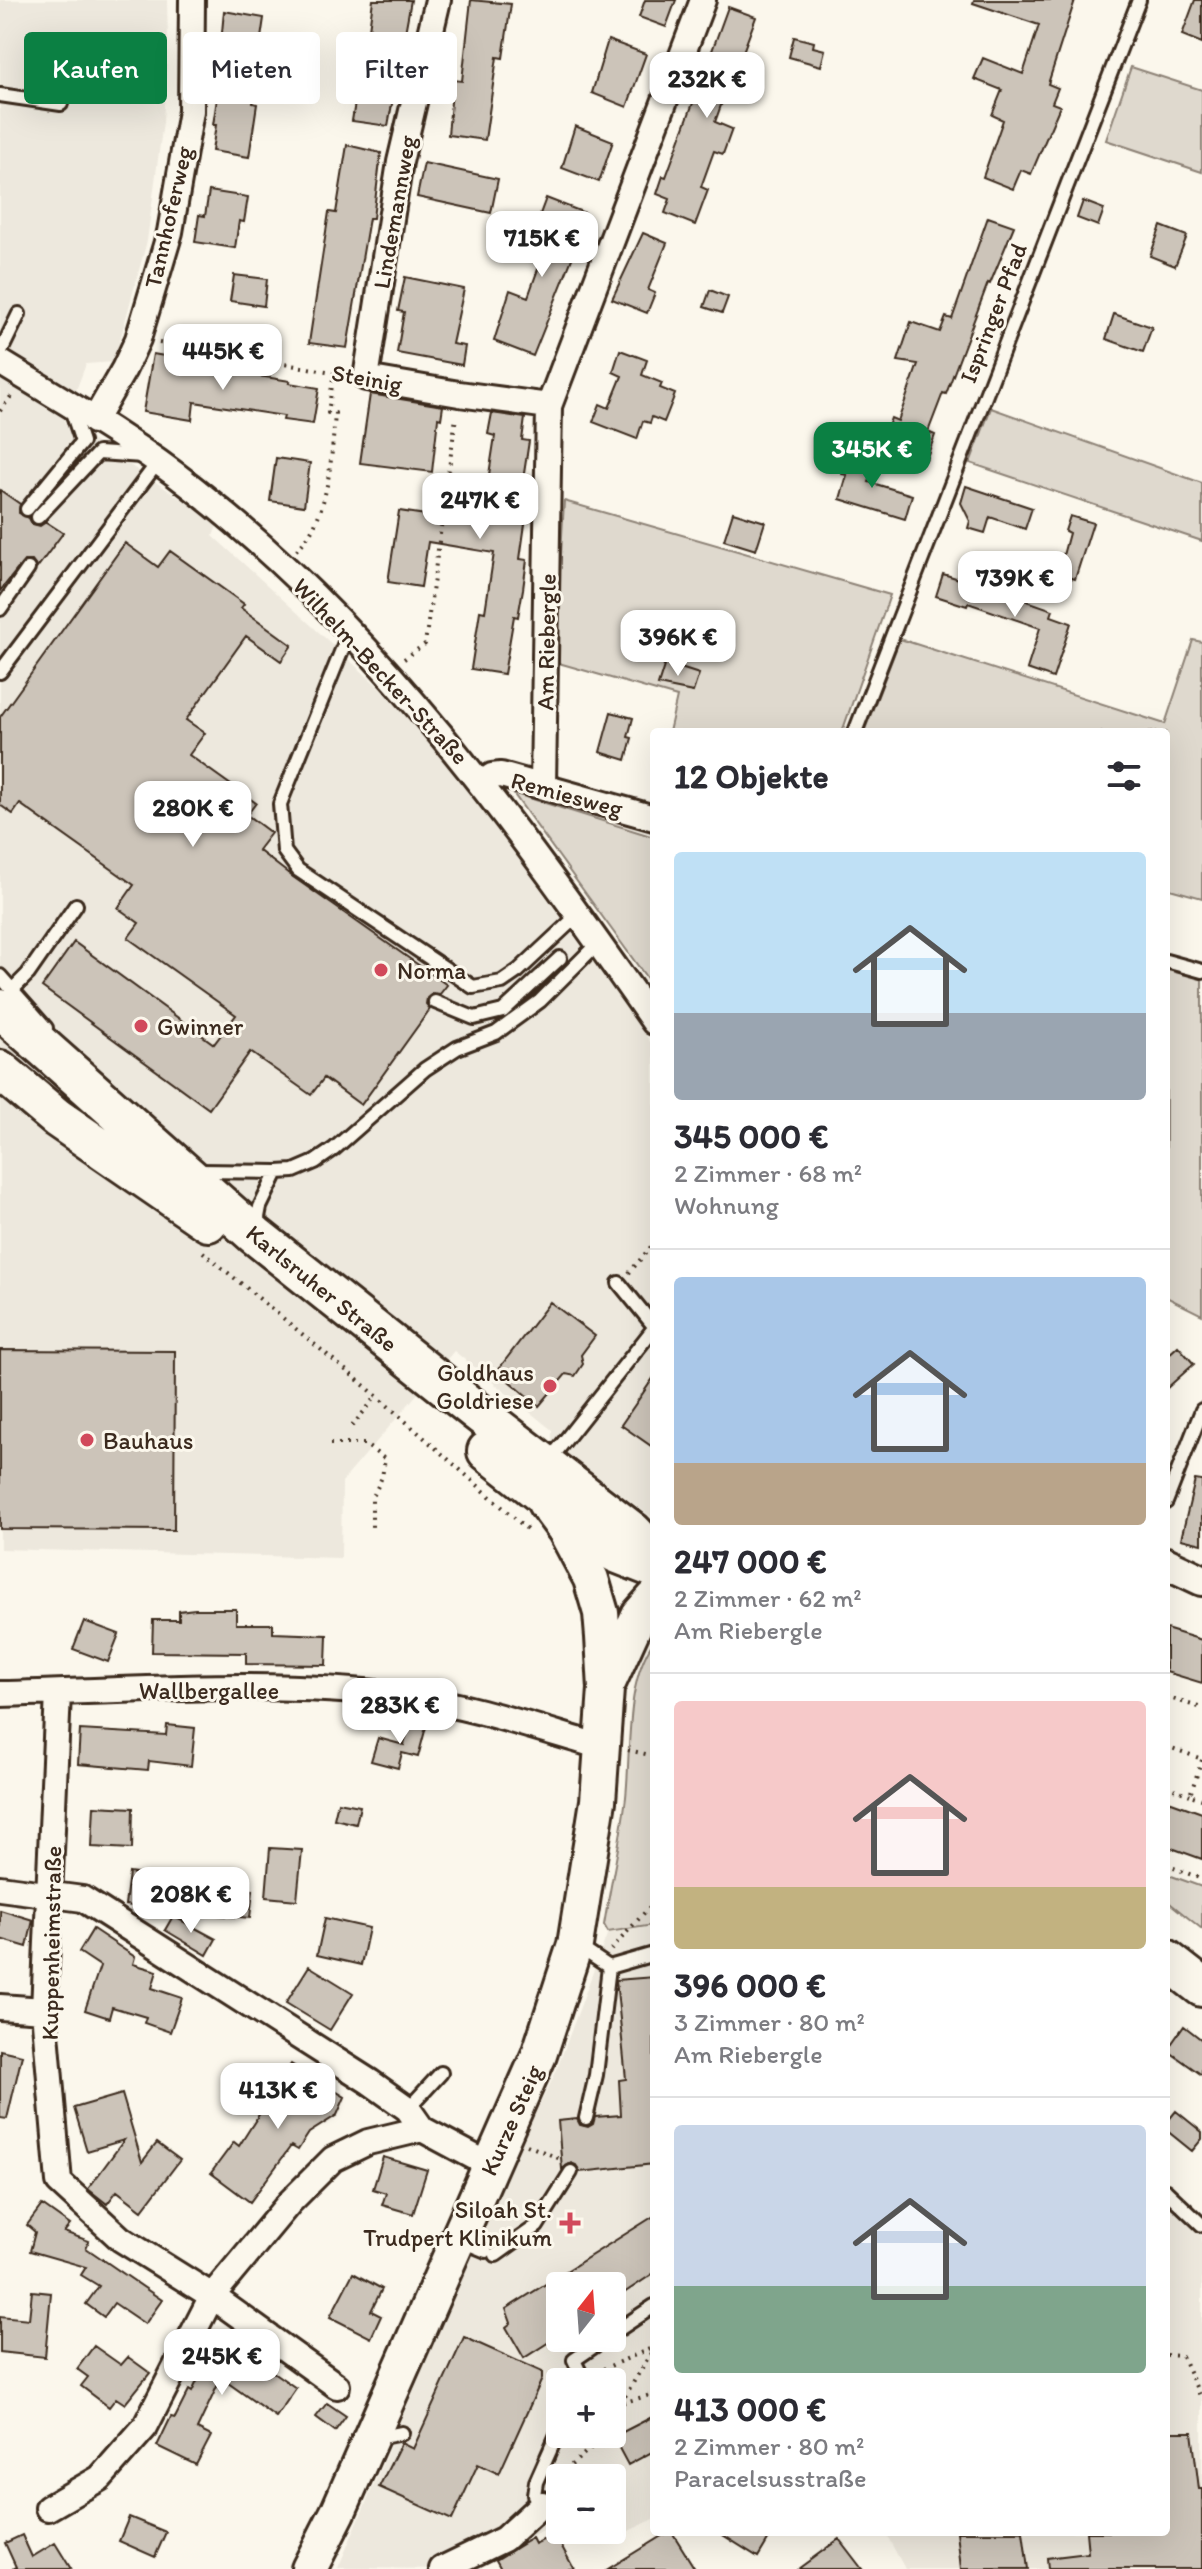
<!DOCTYPE html>
<html lang="de">
<head>
<meta charset="utf-8">
<style>
  :root { --surface:#fff; --page:#f2f2f3; --text:#2b2b33; --muted:#7c7c81; --line:#e1e1e2; --accent:#0b8043 }
  body { margin:0; font-family:Itim,sans-serif; background:var(--page); color:var(--text); height:100vh; display:flex; flex-direction:column; font-size:30px; white-space:nowrap }
  * { box-sizing:border-box; margin:0 }
  p { font-size:26px; color:var(--muted) }
  .icon { flex:none; width:44px; height:44px; fill:none; stroke:currentColor; stroke-width:2; stroke-linecap:round; stroke-linejoin:round }
  .map { position:relative; flex:1; overflow:hidden }
  .details { position:absolute; left:650px; top:728px; width:520px; height:1808px; display:flex; flex-direction:column; background:var(--surface); border-radius:8px; box-shadow:0 8px 32px #0002 }
  .details>* { flex:none }
  .top-card { position:absolute; left:24px; top:32px; width:506px; height:72px; display:flex; gap:16px }
  .needle { width:52px; rotate:17deg }
  .fabs { position:absolute; left:546px; top:2272px; display:grid; gap:16px }
  .fabs a { display:grid; place-items:center; width:80px; height:80px; border-radius:8px; background:var(--surface); box-shadow:0 8px 32px #0002; font-size:40px }
  .price { position:absolute; translate:-50% -68px; padding:0 18px; border-radius:16px; background:#fff; color:#222; font-size:26px; line-height:52px; filter:drop-shadow(0 2px 4px #0008) }
  .price::after { content:''; position:absolute; left:50%; top:48px; width:24px; height:18px; margin-left:-12px; background:inherit; clip-path:polygon(0 0,100% 0,50% 100%) }
  .price.current { background:var(--accent); color:#fff }
  ul { padding:0; list-style:none }
  li { display:grid; align-content:center; gap:16px; height:424px; padding:0 24px }
  li+li { border-top:2px solid var(--line) }
  li span { display:grid; place-items:center; height:248px; border-radius:8px; color:#555 }
  li>.icon { margin-inline-start:auto }
  span .icon { width:144px; height:144px; fill:#fffc; stroke-width:1 }
  li b { font-size:34px }
  h2 { display:flex; justify-content:space-between; align-items:center; height:96px; padding:0 24px; font-size:34px }
  .tag { padding:0 28px; border-radius:8px; background:var(--surface); box-shadow:0 8px 32px #0002; font-size:28px; line-height:72px }
  .tag.current { background:var(--accent); color:#fff }
  .map>svg:first-child { display:block }
</style>
</head>
<body>
<div class="map">
<svg width="1202" height="2569" viewBox="0 0 1202 2569">
  <rect width="100%" height="100%" fill="#fbf7ec"/>
  <filter id="ink" filterUnits="userSpaceOnUse"><feTurbulence type="fractalNoise" baseFrequency=".0125" numOctaves="2"/><feDisplacementMap in="SourceGraphic" scale="16" xChannelSelector="R" yChannelSelector="G"/><feConvolveMatrix kernelMatrix="1 2 1 2 8 2 1 2 1" color-interpolation-filters="sRGB"/></filter>
  <g filter="url(#ink)">
    <path fill="#ede8dd" fill-rule="evenodd" d="M0 0H167L168 42 163 122 147 241 114 362 86 364 64 422 218 523 213 536 402 708 461 779 654 1047V1519L552 1442V1430L454 1351 342 1482 341 1558 0 1549Z
      M654 1925V2519L618 2536 594 2530H612V2478H560V2523L460 2569 338 2568 512 2160 555 2074 608 1932ZM560 2286H612V2338H560ZM560 2382H612V2434H560Z
      M1166 2183 1202 2218V2569H905L885 2532H1166Z"/>
    <path fill="#dfd9ce" stroke="#8d8276" stroke-width="2" d="M1131 67 1202 90V172L1106 140Z
      M991 408 1202 483V541L970 463Z
      M564 501 890 595 842 732H669L677 697 555 662Z
      M900 639 1165 724 1193 640 1202 642V898L1166 888V732H864Z
      M513 793 654 837V988Z
      M1166 967 1202 977V1315L1166 1297Z
      M654 1641V1925L608 1932 604 1925C611 1882 621 1839 626 1797 631 1748 625 1682 654 1641Z
      M1166 1874 1202 1887V1929L1166 1900Z"/>
    <path fill="#ccc4b9" stroke="#3b2a1e" stroke-width="2" d="M373 0H411L388 126 352 121 359 78 355 77 359 51 366 52Z
      M471 0 511 4 503 58 497 57 485 140 448 135 453 80 462 81Z
      M645 0H676L666 27 639 17Z
      M974 0H1075L1048 84 1058 88 1052 103 1060 106 1031 174 1021 170 1013 189 983 177 1003 120 992 115 1002 90 974 79 983 58 1023 74 1039 25 973 3Z
      M1195 0H1202V43L1182 35Z
      M728 7 756 17 743 52 755 57 748 77 733 72 715 122 732 129 723 154 714 151 701 187 708 190 695 225 665 213 670 199 657 194 663 176 666 177Z
      M224 11 264 18 260 45H263L253 103 257 104 249 157 212 151 216 125H213L222 66 219 65Z
      M794 37 814 42 813 47 825 50 821 66 789 57Z
      M608 40 646 54 627 107 592 93Z
      M575 126 613 141 599 182 562 168Z
      M347 145 381 153 373 218H369L347 348 309 343 329 212 336 213Z
      M424 163 498 179 491 213 417 197Z
      M209 191 248 197 244 222 239 221 235 248 195 242 199 215 205 216Z
      M546 198 585 213 575 240 579 241 533 356 494 341 510 290 528 297 543 255 532 251 541 227 536 225Z
      M1083 201 1104 209 1098 226 1077 218Z
      M988 217 1014 226 990 284 988 283 946 394 943 393 928 432 935 435 926 460 882 443 891 418 898 421 918 364 898 361 911 322 940 332 946 317 952 319Z
      M1161 226 1187 236 1175 266 1150 256Z
      M643 233 667 243 648 290 655 293 647 313 612 299Z
      M234 275 267 279 264 306 230 301Z
      M405 277 464 289 452 344 465 346 462 365 397 353 404 312 398 311Z
      M710 290 728 297 722 313 704 307Z
      M1114 314 1152 327 1143 352 1106 339Z
      M620 350 647 360 642 375 662 383 660 388 675 394 664 422 652 417 650 423 643 421 637 439 593 422 600 404 609 408 622 376 613 372Z
      M153 354 199 362 198 366 290 381 289 383 319 388 313 424 283 420 284 416 194 402 192 420 143 412Z
      M370 394 443 406 441 419 438 418 432 472 360 463Z
      M492 413 525 418 522 440 529 441 520 499 532 501 530 518 526 517 520 559 527 560 523 589 518 617 514 616 504 674 471 669 480 611 485 612 494 553 428 542 421 587 388 582 399 511 459 520 464 490 486 494 495 436 488 434Z
      M848 454 875 463 869 482 912 495 905 519 840 499 847 475 842 474Z
      M276 458 310 463 304 506 270 501Z
      M966 486 1032 508 1025 529 990 517 985 533 968 528 970 521 961 503Z
      M0 490 20 504 19 513 29 518 32 524 40 526 46 522 63 533 37 568 32 561H24L0 591Z
      M733 512 765 522 756 550 724 540Z
      M1070 516 1093 523 1075 579 1058 574 1069 533 1065 531Z
      M125 543 158 567 170 551 244 604 241 608 292 645 281 661 246 636 186 720 205 733 189 755 256 803 247 815 271 833 258 850 293 877 447 985 440 994 433 993 427 998 426 1004 430 1009 361 1105 324 1078 311 1095 250 1052 209 1109 42 987 74 942 214 1044 236 1015 128 938 139 923 118 908 134 885 20 804 13 814 0 805V717Z
      M943 574 1011 595 1012 593 1028 598 1027 601 1053 610 1051 616 1071 623 1053 678 1027 669 1040 628 968 603 967 606 936 596Z
      M665 663 699 674 693 692 658 685Z
      M611 712 633 718 628 737 632 738 626 760 600 752Z
      M550 1302 595 1336 581 1355 583 1364 575 1376 566 1374 539 1406 497 1371Z
      M1178 1346 1194 1364 1166 1389V1357Z
      M0 1350 175 1351 174 1530 0 1529Z
      M654 1377V1448L621 1425Z
      M1195 1480 1202 1481V1544L1181 1539Z
      M195 1609H236V1624H273V1633L327 1635 326 1665 246 1664V1653L152 1652 153 1620H179V1611Z
      M84 1621 119 1634 108 1662 73 1649Z
      M1166 1629 1202 1640V1683L1166 1672Z
      M411 1719 427 1723 418 1757 402 1753 398 1768 371 1761 378 1738 404 1745Z
      M167 1725 195 1728 191 1766 149 1761 148 1770 78 1764 80 1730 166 1735Z
      M1166 1800 1202 1813V1859L1166 1846Z
      M338 1802 360 1806 356 1824 334 1819Z
      M94 1806 133 1808 132 1849 92 1847Z
      M270 1848 302 1850 297 1900 266 1897Z
      M129 1873 173 1879 169 1910 125 1905Z
      M220 1887 253 1890 250 1918 218 1915Z
      M0 1910 33 1920 27 1947 0 1939Z
      M173 1916 216 1939 207 1955 165 1930Z
      M325 1918 369 1928 361 1965 317 1955Z
      M93 1929 135 1957 133 1964 157 1971 152 1988 182 1998 170 2032 144 2023 146 2017 112 2007 109 2018 85 2010 100 1966 79 1952Z
      M309 1966 353 1993 330 2030 286 2003Z
      M654 1977V2164L580 2172 576 2165 571 2163 562 2169 558 2121 577 2119 580 2125 588 2127 593 2124 595 2117 621 2115 619 2080 626 2079 616 1980Z
      M1184 2026 1202 2040V2075L1167 2050Z
      M0 2050 22 2055 7 2119 0 2118Z
      M291 2064 345 2097 337 2115 309 2133 298 2150 291 2146 250 2202 211 2173 234 2142 239 2146Z
      M122 2094 142 2162 157 2143 180 2160 142 2210 117 2191 107 2204 88 2189 124 2140 87 2151 74 2108Z
      M1176 2111 1202 2132V2139L1192 2151 1166 2130V2123Z
      M383 2157 427 2170 413 2214 382 2205 386 2193 373 2189Z
      M42 2205 70 2225 64 2232 89 2241 86 2248 162 2300 145 2324 114 2303 104 2317 86 2304 99 2286 81 2275 86 2267 30 2251 35 2232 27 2225Z
      M654 2216V2273L612 2301V2286H560V2335L524 2358 506 2327 511 2323 506 2309Z
      M353 2273 382 2289 371 2311 381 2316 371 2338 330 2317Z
      M32 2291 51 2293 45 2357 0 2352V2316L29 2319Z
      M218 2336 252 2352 250 2356 296 2388 276 2417 221 2378 197 2429 211 2436 196 2465 157 2446 171 2417 175 2418 189 2390 192 2392Z
      M464 2337 542 2372V2379L499 2474 478 2464 452 2520 379 2487 401 2443 413 2449Z
      M94 2346 121 2365 128 2357 150 2373 125 2404 116 2398 109 2407 81 2386 88 2377 77 2369Z
      M327 2403 346 2416 335 2431 316 2417Z
      M654 2416V2451L628 2465 613 2437Z
      M1166 2432H1192L1199 2489H1202V2569H1048L1047 2558 1088 2553 1086 2532H1166Z
      M129 2517 166 2532 155 2557 119 2541Z
      M668 2532H672L695 2569H608Z
      M718 2532H773L758 2557Z
      M957 2532H1023L1028 2569H961Z
      M555 2534 574 2569H501L496 2560 532 2538 535 2544Z
      M22 2535 32 2557 55 2543 71 2569H12L16 2567 5 2543Z
      M839 2539 862 2569H798Z"/>
    <g fill="none" stroke-linecap="round" stroke-linejoin="round">
      <g stroke="#3b2a1e" stroke-width="18">
        <path id="service" d="M0 95 61 104
          M0 353 19 314
          M27 509 82 442 71 409
          M38 517 98 453 143 456
          M0 609 28 569
          M350 630 280 804 284 851 298 870 473 987 502 982 518 971 579 914
          M0 672 158 462
          M855 732 1139 0
          M1166 961 1202 971
          M0 976 46 1028
          M14 988 28 974 76 905
          M435 1002 474 1018 503 1011 560 958
          M198 1171 277 1172 294 1171 315 1162 334 1149 425 1069 457 1048 496 1033 540 1001 599 942
          M256 1228 260 1207 277 1172
          M619 1283 654 1326
          M548 1462 654 1328
          M1166 1502 1202 1410
          M579 1947 609 1967 596 2075 586 2118
          M609 1967 654 1954
          M408 2109 441 2073
          M1166 2191 1202 2225
          M459 2240 486 2251
          M496 2255 537 2226 571 2172
          M612 2334 654 2306
          M580 2382 582 2377 574 2360 606 2338
          M377 2438 402 2433
          M542 2504 534 2495 536 2482 560 2428"/>
      </g>
      <g stroke="#3b2a1e" stroke-width="30">
        <path id="minor" d="M438 0 400 162 366 378 459 394 549 406
          M0 362C65 402 133 440 193 488 383 637 516 826 654 1022
          M94 421 124 369 138 339 170 232 191 111 192 0
          M482 783 492 776 501 775 654 818
          M543 785 549 406 703 0
          M58 1693 44 2010 59 2182 121 2239 212 2296 337 2386
          M0 1694C133 1691 269 1679 402 1696 470 1705 536 1728 602 1747
          M0 1888 83 1899 370 2082 408 2109 422 2129 491 2166
          M0 2007 44 2010
          M48 2508 100 2478 145 2427 212 2296 290 2202 333 2159 368 2142 422 2129
          M442 2569 504 2539 542 2504"/>
      </g>
      <g stroke="#3b2a1e" stroke-width="36">
        <path id="tertiary" d="M1166 1563 1202 1580"/>
      </g>
      <g stroke="#3b2a1e" stroke-width="40">
        <path id="secondary" d="M609 1681 639 1615 654 1598
          M309 2569 338 2512 539 2055 575 1945 598 1801 606 1689 603 1637 601 1613 591 1579 565 1530 545 1503"/>
      </g>
      <g stroke="#3b2a1e" stroke-width="44">
        <path id="primary" d="M0 1009 255 1235 476 1411 633 1532 654 1554
          M0 1070 57 1118 208 1222
          M487 1451 616 1553 654 1568
          M1166 1959 1202 1987"/>
      </g>
      <path stroke="#3b2a1e" stroke-width="4" stroke-dasharray="2 6" stroke-linecap="butt" d="M159 343 344 374
        M0 411 12 395
        M296 550C329 522 332 454 335 413H328L334 372
        M404 659 425 644 456 417
        M203 1252 377 1396 528 1530
        M629 1273 654 1243
        M352 1426 376 1397
        M330 1444H364L385 1459 382 1477 372 1499V1531
        M1166 1697 1202 1708
        M1166 1746 1202 1759
        M628 1750 654 1756
        M1202 1760 1190 1795 1202 1799
        M1166 1786 1190 1795
        M1166 1865 1202 1879
        M611 1950 654 1902
        M527 2145 563 2160
        M1166 2355 1182 2356 1201 2398
        M596 2372 654 2347
        M621 2403 654 2348
        M612 2423 621 2403 654 2394
        M562 2478 570 2466 607 2434"/>
      <use href="#service" stroke="#fbf7ec" stroke-width="12"/>
      <use href="#minor" stroke="#fbf7ec" stroke-width="24"/>
      <use href="#tertiary" stroke="#fbf7ec" stroke-width="30"/>
      <use href="#secondary" stroke="#fbf7ec" stroke-width="34"/>
      <use href="#primary" stroke="#fbf7ec" stroke-width="38"/>
    </g>
  </g>
  <g fill="#d1495b" stroke="#fbf7ec" stroke-width="3">
    <circle cx="381" cy="970" r="8"/>
    <circle cx="141" cy="1026" r="8"/>
    <circle cx="550" cy="1386" r="8"/>
    <circle cx="87" cy="1440" r="8"/>
    <path d="M566 2211h8v8h8v8h-8v8h-8v-8h-8v-8h8z"/>
  </g>
  <g text-anchor="middle" dominant-baseline="central" stroke-width="6" stroke-linejoin="round" paint-order="stroke">
    <g font-size="24" fill="#3b2a1e" stroke="#fbf7ec">
      <text transform="translate(394 212) rotate(-80)">Lindemannweg</text>
      <text transform="translate(168 217) rotate(-77)">Tannhoferweg</text>
      <text transform="translate(993 313) rotate(-69)">Ispringer Pfad</text>
      <text transform="translate(367 378) rotate(10)">Steinig</text>
      <text transform="translate(546 642) rotate(-89)">Am Riebergle</text>
      <text transform="translate(381 671) rotate(47)">Wilhelm-Becker-Straße</text>
      <text transform="translate(567 794) rotate(15)">Remiesweg</text>
      <text transform="translate(322 1288) rotate(39)">Karlsruher Straße</text>
      <text x="209" y="1690">Wallbergallee</text>
      <text transform="translate(51 1943) rotate(-89)">Kuppenheimstraße</text>
      <text transform="translate(511 2120) rotate(-66)">Kurze Steig</text>
    </g>
    <g font-size="24" fill="#3b2a1e" stroke="#fbf7ec" text-anchor="start">
      <text x="397" y="970">Norma</text>
      <text x="157" y="1026">Gwinner</text>
      <text x="534" y="1372" text-anchor="end">Goldhaus<tspan x="534" dy="28">Goldriese</tspan></text>
      <text x="103" y="1440">Bauhaus</text>
      <text x="552" y="2209" text-anchor="end">Siloah St.<tspan x="552" dy="28">Trudpert Klinikum</tspan></text>
    </g>
  </g>
</svg>
<div class="fabs">
<a><svg class="needle" viewBox="-14 -14 28 28"><path d="M0-13l5 13h-10z" fill="#e53935"/><path d="M0 13l5-13h-10z" fill="#7c7c81"/></svg></a>
<a>+</a>
<a>−</a>
</div>
<b class="price" style="left:707px;top:120px">232K €</b>
<b class="price" style="left:542px;top:279px">715K €</b>
<b class="price" style="left:223px;top:392px">445K €</b>
<b class="price current" style="left:872px;top:490px">345K €</b>
<b class="price" style="left:480px;top:541px">247K €</b>
<b class="price" style="left:1015px;top:619px">739K €</b>
<b class="price" style="left:678px;top:678px">396K €</b>
<b class="price" style="left:193px;top:849px">280K €</b>
<b class="price" style="left:400px;top:1746px">283K €</b>
<b class="price" style="left:191px;top:1935px">208K €</b>
<b class="price" style="left:278px;top:2131px">413K €</b>
<b class="price" style="left:222px;top:2397px">245K €</b>
<div class="top-card">
<a class="tag current">Kaufen</a>
<a class="tag">Mieten</a>
<a class="tag">Filter</a>
</div>
<section class="details">
<h2>12 Objekte<svg class="icon" aria-label="filters" viewBox="0 0 24 24"><path d="M4 7h16M4 17h16"/><circle cx="9" cy="7" r="2"/><circle cx="15" cy="17" r="2"/></svg></h2>
<ul>
<li><span style="background:linear-gradient(#bfe0f5 65%,#9aa5b1 0)"><svg class="icon" aria-label="home" viewBox="0 0 24 24"><path d="M3 11l9-7 9 7M6 9v11h12V9"/></svg></span><div><b>345 000 €</b><p>2 Zimmer · 68 m²</p><p>Wohnung</p></div></li>
<li><span style="background:linear-gradient(#a9c7e8 75%,#b9a48a 0)"><svg class="icon" aria-label="home" viewBox="0 0 24 24"><path d="M3 11l9-7 9 7M6 9v11h12V9"/></svg></span><div><b>247 000 €</b><p>2 Zimmer · 62 m²</p><p>Am Riebergle</p></div></li>
<li><span style="background:linear-gradient(#f6c9c9 75%,#c2b280 0)"><svg class="icon" aria-label="home" viewBox="0 0 24 24"><path d="M3 11l9-7 9 7M6 9v11h12V9"/></svg></span><div><b>396 000 €</b><p>3 Zimmer · 80 m²</p><p>Am Riebergle</p></div></li>
<li><span style="background:linear-gradient(#c9d6e8 65%,#7fa58c 0)"><svg class="icon" aria-label="home" viewBox="0 0 24 24"><path d="M3 11l9-7 9 7M6 9v11h12V9"/></svg></span><div><b>413 000 €</b><p>2 Zimmer · 80 m²</p><p>Paracelsusstraße</p></div></li>
</ul>
</section>
</div>
</body>
</html>
